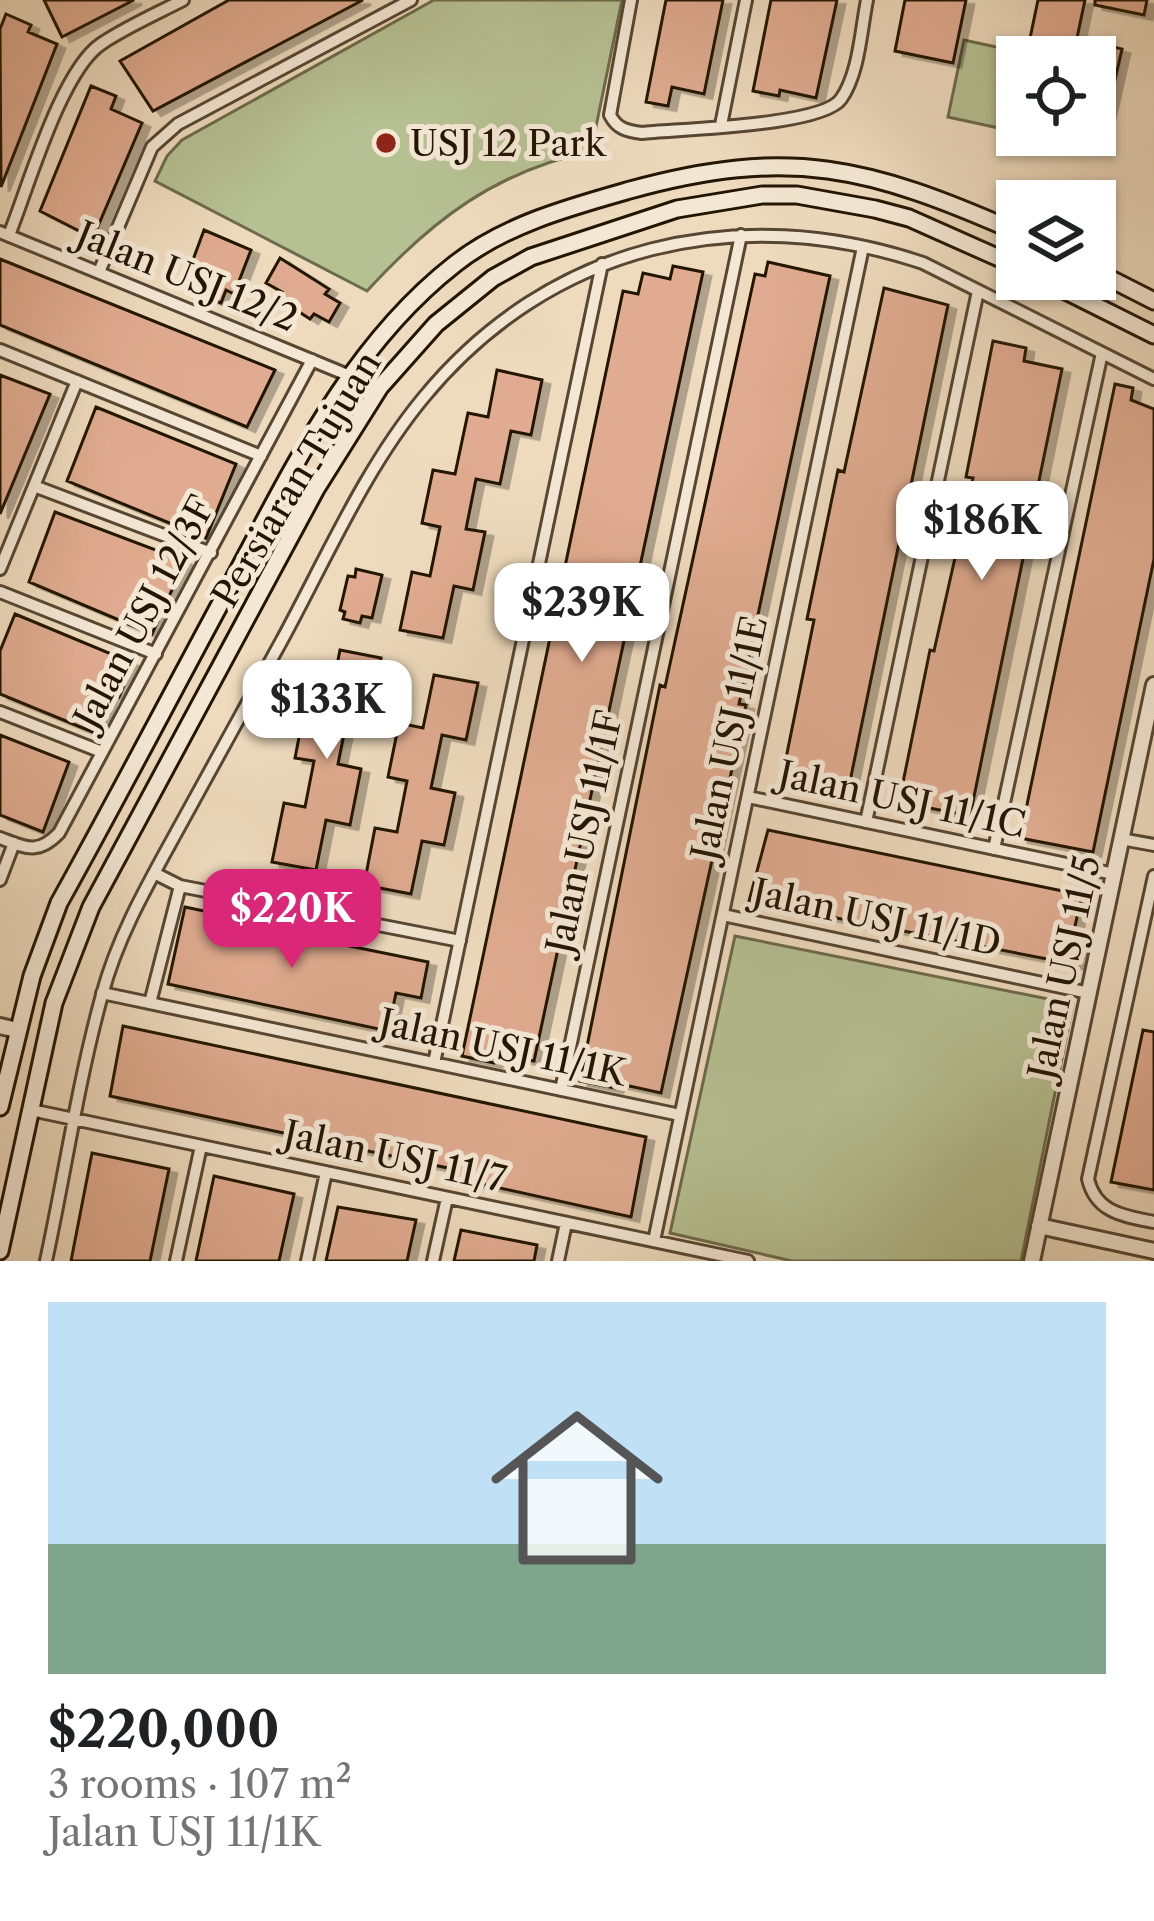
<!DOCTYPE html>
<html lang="en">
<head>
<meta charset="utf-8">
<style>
  :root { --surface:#fff; --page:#f6f6f6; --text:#202124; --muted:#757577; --accent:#db2777 }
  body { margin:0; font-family:"Libre Caslon Text",serif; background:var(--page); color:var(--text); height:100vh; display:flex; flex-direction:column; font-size:45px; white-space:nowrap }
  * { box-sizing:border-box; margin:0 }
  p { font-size:39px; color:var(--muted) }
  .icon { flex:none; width:66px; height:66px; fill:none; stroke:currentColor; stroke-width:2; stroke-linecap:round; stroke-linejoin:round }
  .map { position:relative; height:1261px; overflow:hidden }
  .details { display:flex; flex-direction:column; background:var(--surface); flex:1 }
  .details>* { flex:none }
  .tools { position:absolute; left:996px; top:36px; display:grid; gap:24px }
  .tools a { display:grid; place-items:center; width:120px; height:120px; border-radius:0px; background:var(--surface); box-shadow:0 3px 9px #0004; font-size:60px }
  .price { position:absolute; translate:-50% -102px; padding:0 27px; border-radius:24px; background:#fff; color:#222; font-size:39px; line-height:78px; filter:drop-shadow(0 3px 6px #0008) }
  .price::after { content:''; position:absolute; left:50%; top:72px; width:36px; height:27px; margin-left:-18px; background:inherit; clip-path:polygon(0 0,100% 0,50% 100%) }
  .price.active { background:var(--accent); color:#fff }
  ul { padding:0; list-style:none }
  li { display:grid; align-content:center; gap:24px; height:636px; padding:0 48px }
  li span { display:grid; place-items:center; height:372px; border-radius:0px; color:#555 }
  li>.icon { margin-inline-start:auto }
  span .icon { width:216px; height:216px; fill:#fffc; stroke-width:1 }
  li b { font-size:51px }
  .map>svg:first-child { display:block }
</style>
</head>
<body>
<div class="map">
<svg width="1154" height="1261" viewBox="0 0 1154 1261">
  <defs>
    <filter id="shadow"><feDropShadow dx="8" dy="4.5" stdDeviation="0" flood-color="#0004"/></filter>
  </defs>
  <rect width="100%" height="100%" fill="#eedbbe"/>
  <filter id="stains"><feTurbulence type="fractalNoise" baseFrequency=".00167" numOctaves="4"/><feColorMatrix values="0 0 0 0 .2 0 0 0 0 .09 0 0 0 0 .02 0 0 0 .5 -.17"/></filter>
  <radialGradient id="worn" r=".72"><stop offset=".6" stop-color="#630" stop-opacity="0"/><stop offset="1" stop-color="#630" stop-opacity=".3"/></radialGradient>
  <path fill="#b6c193" stroke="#6c6b4b" stroke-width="3" d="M434 0H622L591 151C495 172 433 219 367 291L155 181 167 156 182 140Z
    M964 40 1042 57H1017V132L948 117Z
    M735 936 1073 1004 1021 1261H792L670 1233Z"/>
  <path fill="#e0ab90" stroke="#231503" stroke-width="3" filter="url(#shadow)" d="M44 0H134L62 37Z
    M229 0H363L153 111 120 61Z
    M666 0H723L704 94 672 87 668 106 646 102Z
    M771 0H837L816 98 780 90 779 96 753 91Z
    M905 0H966L953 63 895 51Z
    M1038 0H1085L1077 38 1122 49 1107 115 1095 112V57L1028 48Z
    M1095 0H1147L1144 15 1095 5Z
    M6 14 31 25 28 32 57 44 1 187 0 29Z
    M91 86 116 96 111 109 142 123 93 238 40 211Z
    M204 230 251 250 234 294 226 290 221 303 193 291 196 279 187 276Z
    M280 258 329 289 325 294 340 303 329 322 314 314 310 319 278 298 282 292 266 283Z
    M0 259 275 370 247 427 0 325Z
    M768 262 830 276 739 704 746 705 661 1093 616 1083 615 1088 580 1081 660 685 665 687 755 274 765 276Z
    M673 266 703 272 534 1061 496 1054 494 1063 462 1056 623 291 638 294 643 273 670 279Z
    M884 288 948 305 847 796 782 778 814 620 807 619 835 484 838 470 844 472Z
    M993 341 1026 348 1024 361 1062 369 970 816 899 802 930 650 934 651 973 478 966 477Z
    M497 370 542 380 531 435 511 431 500 484 476 479 466 529 485 532 473 590 454 586 443 638 400 630 412 572 430 576 440 527 422 523 433 470 455 474 468 413 488 417Z
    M0 375 50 394 0 514Z
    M1115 384 1133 388 1131 400 1154 409V559L1093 852 1020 838Z
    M96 407 236 464 206 538 67 481Z
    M55 512 185 561 152 634 29 582Z
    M356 569 382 575 372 618 362 616 360 623 343 619 345 612 340 610 348 576 355 577Z
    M15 614 133 663 119 697 111 694 95 733 0 694V651Z
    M340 650 381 658 369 718 348 714 338 764 361 769 350 825 326 820 316 870 272 862 284 803 305 807 314 761 295 758 306 701 329 705Z
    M434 675 478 683 466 740 442 735 431 788 455 793 444 845 422 841 411 894 364 885 375 828 397 832 407 781 388 777 399 723 423 728Z
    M0 735 69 762 43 832 0 815Z
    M768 830 1082 895 1073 935 1084 937 1078 965 749 901Z
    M185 907 232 917 231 922 428 962 421 998 396 993 388 1031 168 984Z
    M123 1026 646 1137 631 1217 455 1178 457 1170 110 1096Z
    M1143 1030 1154 1032V1190L1111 1182Z
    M92 1153 169 1169 150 1261H71Z
    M214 1176 294 1194 279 1261H196Z
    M338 1207 416 1220 407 1261H326Z
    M461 1230 537 1245 534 1261H454Z"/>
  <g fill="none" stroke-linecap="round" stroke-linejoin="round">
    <g stroke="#564632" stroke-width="16">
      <path id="minor" d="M631 0 610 115C617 129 627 131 642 133 680 129 822 126 841 99 859 74 861 30 867 0
        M721 125 746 0
        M0 232 350 376
        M9 235C28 188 61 71 101 44 126 27 156 14 183 0
        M99 272 152 147 178 124 411 0
        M0 350 261 456
        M34 486 211 553
        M0 569 77 381
        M0 592 156 654
        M0 712 102 752
        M748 797 1114 874
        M866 822 978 291
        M0 838C26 848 38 855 59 833L312 360
        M1121 839 1154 845
        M994 849 1102 353
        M154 873 180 886 460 941
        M1154 876 1088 1179C1096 1213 1124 1216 1154 1222
        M0 880 14 843
        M723 915 1089 993
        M102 993 680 1115
        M150 1003 180 886
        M434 1063 602 264
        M561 1090 741 235
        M31 1110 748 1261
        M654 1241 863 247
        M46 1261C65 1173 78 1082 102 995 118 934 152 877 182 822 215 761 249 701 282 640 326 559 365 468 424 397 550 244 738 201 923 263L1154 379
        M176 1261 201 1146
        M307 1261 326 1172
        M433 1261 447 1198
        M558 1261 566 1223"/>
    </g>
    <g stroke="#564632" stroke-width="20">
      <path id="tertiary" d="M0 1026 17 1030
        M1039 1226 1154 1251
        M1032 1261 1154 685"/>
    </g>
    <g stroke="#231503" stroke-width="21">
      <path id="secondary" d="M1095 271 1154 301
        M1042 279 1154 335
        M0 1107 32 976 59 903C118 797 174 689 232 582 293 468 350 346 455 264 504 225 570 207 630 190 790 146 869 167 1017 232
        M0 1251 54 1003 91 907 316 489 380 387 436 324 493 278 531 257 677 209 762 195H797L875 209 909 218 1017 266"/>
    </g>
    <use href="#minor" stroke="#f4e8d5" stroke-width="10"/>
    <use href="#tertiary" stroke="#f4e8d5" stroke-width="14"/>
    <use href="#secondary" stroke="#f4e8d5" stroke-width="15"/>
  </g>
  <circle fill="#8f2418" stroke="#f4e8d5" stroke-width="4.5" cx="386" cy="143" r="12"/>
  <g text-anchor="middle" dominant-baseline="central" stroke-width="10" stroke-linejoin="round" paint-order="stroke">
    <g font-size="36" fill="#231503" stroke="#f4e8d5" text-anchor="start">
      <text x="410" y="143">USJ 12 Park</text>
    </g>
    <g font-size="36" fill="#231503" stroke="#f4e8d5">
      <text transform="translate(187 276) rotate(22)">Jalan USJ 12/2</text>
      <text transform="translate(296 479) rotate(-59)">Persiaran Tujuan</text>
      <text transform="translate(144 612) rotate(-62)">Jalan USJ 12/3F</text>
      <text transform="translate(729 738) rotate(-78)">Jalan USJ 11/1E</text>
      <text transform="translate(902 799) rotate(12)">Jalan USJ 11/1C</text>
      <text transform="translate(584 832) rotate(-78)">Jalan USJ 11/1F</text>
      <text transform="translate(877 917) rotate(12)">Jalan USJ 11/1D</text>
      <text transform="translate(1064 967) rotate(-78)">Jalan USJ 11/5</text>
      <text transform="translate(503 1047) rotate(12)">Jalan USJ 11/1K</text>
      <text transform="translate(395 1156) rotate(12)">Jalan USJ 11/7</text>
    </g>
  </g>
  <rect width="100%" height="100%" filter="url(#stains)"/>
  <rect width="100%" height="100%" fill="url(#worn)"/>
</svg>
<div class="tools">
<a><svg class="icon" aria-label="locate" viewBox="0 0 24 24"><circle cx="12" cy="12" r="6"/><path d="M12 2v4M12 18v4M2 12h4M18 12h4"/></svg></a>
<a><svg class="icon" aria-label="layers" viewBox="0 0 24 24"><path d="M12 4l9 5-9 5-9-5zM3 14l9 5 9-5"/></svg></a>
</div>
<b class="price" style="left:982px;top:583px">$186K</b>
<b class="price" style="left:582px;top:665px">$239K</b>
<b class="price" style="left:327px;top:762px">$133K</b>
<b class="price active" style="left:292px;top:971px">$220K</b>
</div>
<section class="details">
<ul>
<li><span style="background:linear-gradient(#bfe0f5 65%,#7fa58c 0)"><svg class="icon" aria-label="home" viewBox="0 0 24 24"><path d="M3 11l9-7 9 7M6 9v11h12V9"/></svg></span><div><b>$220,000</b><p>3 rooms · 107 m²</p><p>Jalan USJ 11/1K</p></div></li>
</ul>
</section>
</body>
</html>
